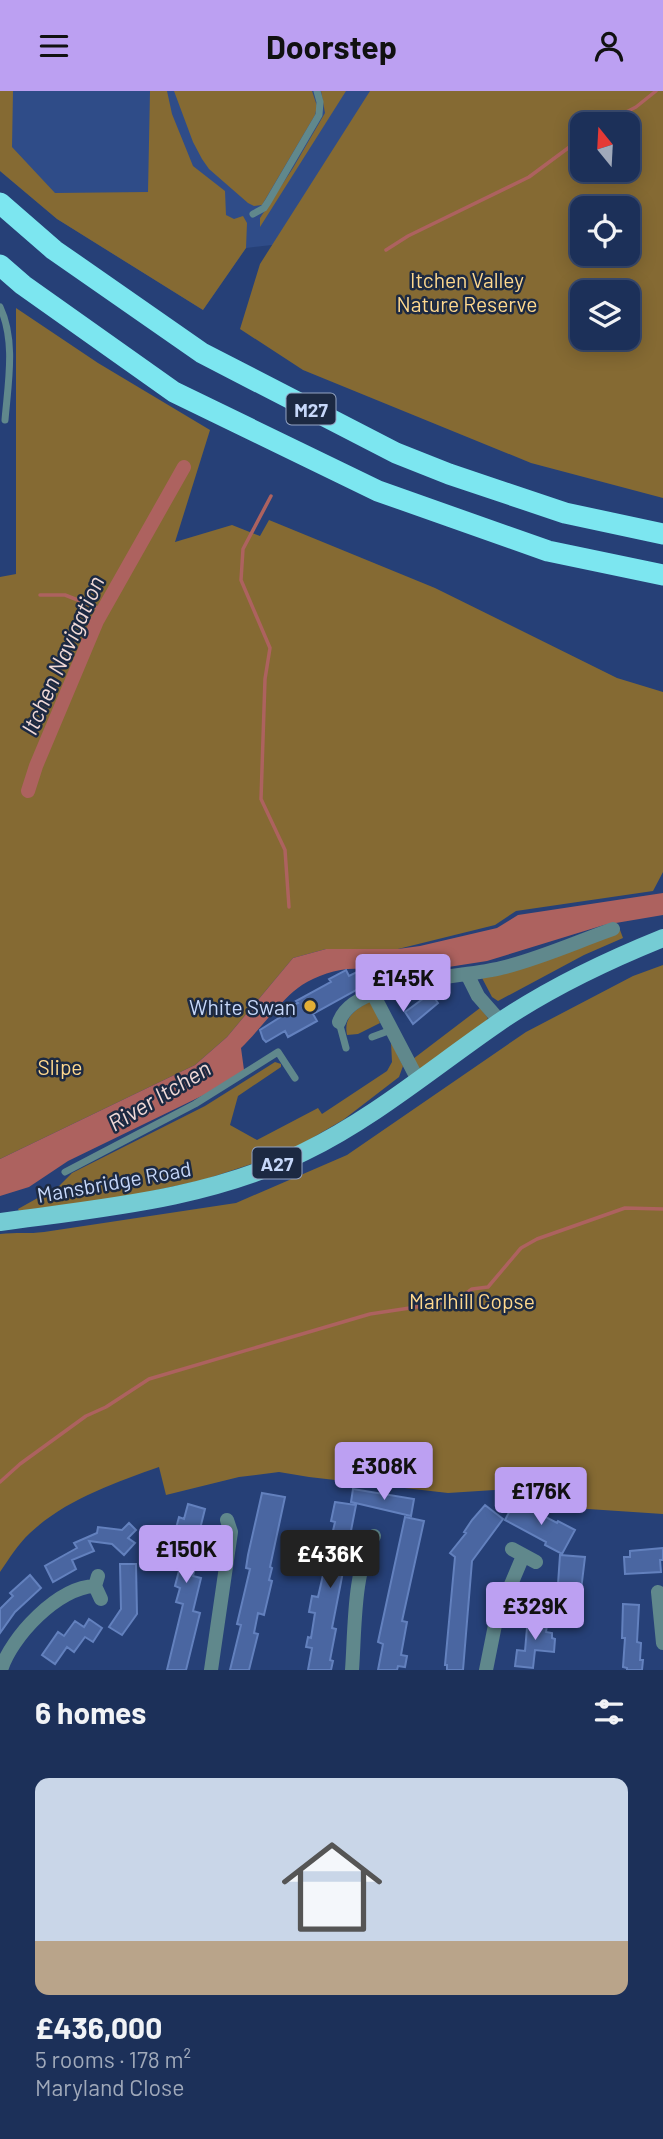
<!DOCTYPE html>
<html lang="en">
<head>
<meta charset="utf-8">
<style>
  :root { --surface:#1c3059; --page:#25385f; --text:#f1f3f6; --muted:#a0a9ba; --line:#3a4b6f; --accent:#bca0f2 }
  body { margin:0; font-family:Barlow,sans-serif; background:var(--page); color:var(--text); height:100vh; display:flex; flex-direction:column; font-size:26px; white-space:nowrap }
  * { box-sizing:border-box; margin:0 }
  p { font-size:23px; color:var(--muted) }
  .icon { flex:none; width:38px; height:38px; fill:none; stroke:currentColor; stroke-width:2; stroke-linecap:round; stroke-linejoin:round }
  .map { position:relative; height:1579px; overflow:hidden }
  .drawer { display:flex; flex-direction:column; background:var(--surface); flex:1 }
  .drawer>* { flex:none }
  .needle { width:46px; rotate:342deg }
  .buttons { position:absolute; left:570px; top:21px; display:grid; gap:14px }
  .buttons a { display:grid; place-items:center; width:70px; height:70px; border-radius:14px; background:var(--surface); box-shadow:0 4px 18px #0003,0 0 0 2px var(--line); font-size:35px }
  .price { position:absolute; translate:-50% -60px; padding:0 16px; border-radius:7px; background:var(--accent); color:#111; font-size:23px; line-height:46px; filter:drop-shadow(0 2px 4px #0008) }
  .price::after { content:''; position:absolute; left:50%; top:42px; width:21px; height:16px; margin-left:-10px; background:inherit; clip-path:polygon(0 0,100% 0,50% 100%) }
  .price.selected { background:#222; color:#fff }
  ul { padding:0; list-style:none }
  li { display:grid; align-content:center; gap:14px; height:371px; padding:0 35px }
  li span { display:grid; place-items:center; height:217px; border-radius:14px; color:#555 }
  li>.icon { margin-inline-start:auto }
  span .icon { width:126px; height:126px; fill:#fffc; stroke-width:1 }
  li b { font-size:30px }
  h2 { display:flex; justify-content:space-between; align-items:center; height:84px; padding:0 35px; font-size:30px }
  header { display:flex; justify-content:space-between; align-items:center; height:91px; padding:0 35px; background:var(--accent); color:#111; font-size:32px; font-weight:700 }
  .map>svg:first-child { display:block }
</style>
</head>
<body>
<header><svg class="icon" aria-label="menu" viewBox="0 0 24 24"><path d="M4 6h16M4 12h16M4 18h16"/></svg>Doorstep<svg class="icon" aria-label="person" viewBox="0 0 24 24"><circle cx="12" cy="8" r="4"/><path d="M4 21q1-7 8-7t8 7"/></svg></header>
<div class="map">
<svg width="663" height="1579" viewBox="0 0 663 1579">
  <rect width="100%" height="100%" fill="#264077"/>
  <path fill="#2f4c88" d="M0 0H371L281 153 246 157 203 219 57 128 0 80Z"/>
  <path fill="#856a33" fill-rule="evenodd" d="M0 0H13L12 56 55 102 148 101 150 0H167L172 23 193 75 225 100 226 124 234 128 243 125 247 132 246 157 203 219 57 128 0 80Z
    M174 0H312L317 15 315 24 262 114 254 115 248 112 209 78 202 68 193 51Z
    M321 0H346L260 136V127L293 77 325 22Z
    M370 0H663V407L531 372 303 279 240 238 260 173ZM628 33V79H583V33ZM583 117H628V163H583ZM583 201H628V247H583Z
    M16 217 98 272 210 339 175 451 232 434 260 445 269 429 435 497 617 587 663 601V781L653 800 516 820 495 834 398 858H326L293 867 227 946 195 974 0 1068V486L16 483Z
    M620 839 623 847 584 864 498 910 492 906 481 885Z
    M663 874V1423L573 1417 543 1396 448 1402 309 1386 279 1381 239 1386 166 1404 159 1376C114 1392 65 1409 30 1442 18 1453 9 1468 0 1481V1143C16 1141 29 1143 44 1141L236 1112 347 1064 526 941 633 885Z
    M371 909 380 932 358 943 347 944C343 924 357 919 371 909Z
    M480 917 488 927 486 930 420 978 413 968Z
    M391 951 403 975 399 986 343 1029 288 1061 203 1089 125 1106 19 1120 18 1118 59 1095 72 1082 205 1015 275 971 281 973V976L238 1005 230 1034 257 1049 318 1017 322 1023 387 980 392 971Z"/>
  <path fill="#ad625f" d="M663 802V824L604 834 487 870 384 886C361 870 324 880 302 894 282 907 259 940 241 957L244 979 212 1000 68 1070 29 1096 0 1105V1068L195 974 227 946 293 867 326 858H398L420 855 497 837 518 824Z"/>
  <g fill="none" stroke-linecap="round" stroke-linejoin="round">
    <path stroke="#ad625f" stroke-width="3.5" d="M603 33 636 16 656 0
      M386 159 408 145 529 86 583 46
      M271 405 243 458 241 489 270 557 265 588 261 708 285 759 289 816
      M40 504H65L103 519
      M0 1391 20 1373 86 1325 106 1316 149 1288 370 1223 456 1210 472 1198 488 1196 521 1157 537 1148 625 1117 663 1118"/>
    <path stroke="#ad625f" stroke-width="14" d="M28 700 36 675 97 530 184 376"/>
  </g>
  <path fill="#4a66a1" stroke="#6381be" stroke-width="2" d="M346 879 349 885 357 881 359 884 361 882 367 893 313 923 317 930 288 946 285 940 266 951 263 948 260 939 290 920 288 917 298 912 296 910 331 891 329 888Z
    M431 902 438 912 413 933 405 921Z
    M353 1398 414 1408 411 1425 351 1411Z
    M262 1402 285 1406 270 1476 272 1477 269 1489 272 1490 264 1524 258 1522 254 1542 258 1543 249 1579H230L241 1534 237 1533 250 1478 246 1477 248 1464Z
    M515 1410 557 1432 558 1430 575 1439 562 1463 545 1454 546 1451 505 1429Z
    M335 1411 356 1414 332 1537 336 1538 330 1569 333 1570 331 1579H308L312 1557 306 1556 308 1546 311 1547 315 1522 309 1521 312 1505 318 1506 335 1431 331 1430Z
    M188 1413 205 1418 197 1450 201 1451 193 1485 201 1487 193 1520 200 1522 186 1579H167L183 1513 176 1511 180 1497 175 1495 180 1476 170 1472 178 1442 175 1441 179 1426 184 1428Z
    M485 1414 503 1428 472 1470 463 1579H447V1574H445L455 1466 450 1462 466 1442 464 1441 472 1429Z
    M405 1426 424 1430 402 1530 407 1531 401 1564 407 1565 405 1576 398 1575 397 1579H378L383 1553 378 1551Z
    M129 1432 136 1439 128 1447 135 1452 124 1464 112 1453 89 1450 94 1460 72 1469 76 1478 53 1491 45 1475 77 1457 74 1452 97 1442 98 1436 122 1439Z
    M663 1457V1469H660L661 1481 625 1483 624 1466H630V1460Z
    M560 1464 585 1466 578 1524 556 1522Z
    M120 1473H136L137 1523 122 1544 109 1536 121 1518Z
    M30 1484 41 1497 15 1521 0 1542V1518L13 1505 10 1502Z
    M623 1513 639 1514 637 1551 641 1552 640 1569H643L642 1579H627V1577L623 1576 625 1547H622Z
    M528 1525 548 1527 546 1541 552 1542V1547L555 1548 554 1561 535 1559 533 1577 515 1575 517 1559 525 1560Z
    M89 1528 102 1537 93 1551 85 1546 74 1561 67 1556 55 1573 42 1564 58 1541 64 1545 75 1530 84 1536Z"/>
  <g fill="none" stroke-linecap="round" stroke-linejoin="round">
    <path stroke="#60888c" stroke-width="7" d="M253 123 264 117 268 111 319 24 320 11 317 0
      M0 216C16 250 8 292 5 329
      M339 931 346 957
      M372 946 391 939
      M65 1081 195 1013 278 961 295 987"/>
    <path stroke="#60888c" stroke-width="14" d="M467 883 478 905 500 930
      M373 903 418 989
      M339 931C353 888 464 887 501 877 539 868 576 851 613 838
      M512 1458 536 1471
      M98 1485 95 1495 101 1508
      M658 1501 663 1552
      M1 1579C11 1546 58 1496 95 1495
      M211 1579 231 1441 227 1429
      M352 1579C355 1540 353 1478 374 1445
      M486 1579 496 1529 523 1465"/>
    <path stroke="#75ccd4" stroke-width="18" d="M0 1131C102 1117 210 1108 304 1061 374 1027 434 976 498 932 549 897 606 870 663 847"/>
    <path stroke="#7ce6f0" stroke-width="21" d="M0 112 54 159 202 262 396 362 449 383 565 422 663 443
      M0 174 23 194 174 301 378 400 548 460 663 484"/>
  </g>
  <circle fill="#e3ae35" stroke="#1c2942" stroke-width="2.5" cx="310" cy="915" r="7"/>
  <g text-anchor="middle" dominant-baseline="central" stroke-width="5" stroke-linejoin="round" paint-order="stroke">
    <g fill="#1c2942" stroke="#93a3c2" stroke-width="2">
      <rect x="286.5" y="302.5" width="49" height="31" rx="5"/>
      <rect x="252.5" y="1056.5" width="49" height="31" rx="5"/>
    </g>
    <g font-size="19" font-weight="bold" fill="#c6d7f9">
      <text x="311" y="318">M27</text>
      <text x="277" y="1072">A27</text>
    </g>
    <g font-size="21" fill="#fed88e" stroke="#1c2942">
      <text x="467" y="188">Itchen Valley<tspan x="467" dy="24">Nature Reserve</tspan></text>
      <text x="60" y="975">Slipe</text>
      <text x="472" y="1209">Marlhill Copse</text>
    </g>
    <g font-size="21" fill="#c6d7f9" stroke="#1c2942" text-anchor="end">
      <text x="296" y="915">White Swan</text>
    </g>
    <g font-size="21" fill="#c6d7f9" stroke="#1c2942">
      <text transform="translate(114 1090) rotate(-10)">Mansbridge Road</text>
    </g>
    <g font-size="23" font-style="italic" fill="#f0d9d7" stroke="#1c2942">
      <text transform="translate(62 564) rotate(-66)">Itchen Navigation</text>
      <text transform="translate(159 1004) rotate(-31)">River Itchen</text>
    </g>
  </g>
</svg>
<div class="buttons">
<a><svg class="needle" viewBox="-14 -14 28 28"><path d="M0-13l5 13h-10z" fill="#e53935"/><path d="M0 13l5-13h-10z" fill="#a0a9ba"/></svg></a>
<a><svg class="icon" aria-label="locate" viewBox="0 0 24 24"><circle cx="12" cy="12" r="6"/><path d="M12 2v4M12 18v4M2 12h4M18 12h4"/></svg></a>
<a><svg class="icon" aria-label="layers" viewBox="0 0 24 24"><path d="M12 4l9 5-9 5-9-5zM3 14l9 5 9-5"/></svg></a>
</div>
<b class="price" style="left:403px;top:923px">£145K</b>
<b class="price" style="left:384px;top:1411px">£308K</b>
<b class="price" style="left:541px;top:1436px">£176K</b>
<b class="price" style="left:186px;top:1494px">£150K</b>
<b class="price selected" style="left:330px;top:1499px">£436K</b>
<b class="price" style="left:535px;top:1551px">£329K</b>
</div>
<section class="drawer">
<h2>6 homes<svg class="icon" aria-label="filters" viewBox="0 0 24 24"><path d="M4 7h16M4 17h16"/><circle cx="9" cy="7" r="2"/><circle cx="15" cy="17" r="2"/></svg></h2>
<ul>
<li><span style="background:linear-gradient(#c9d6e8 75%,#b9a48a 0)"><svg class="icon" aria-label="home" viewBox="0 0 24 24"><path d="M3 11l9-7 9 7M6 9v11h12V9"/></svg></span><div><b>£436,000</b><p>5 rooms · 178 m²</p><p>Maryland Close</p></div></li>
</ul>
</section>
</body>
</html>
